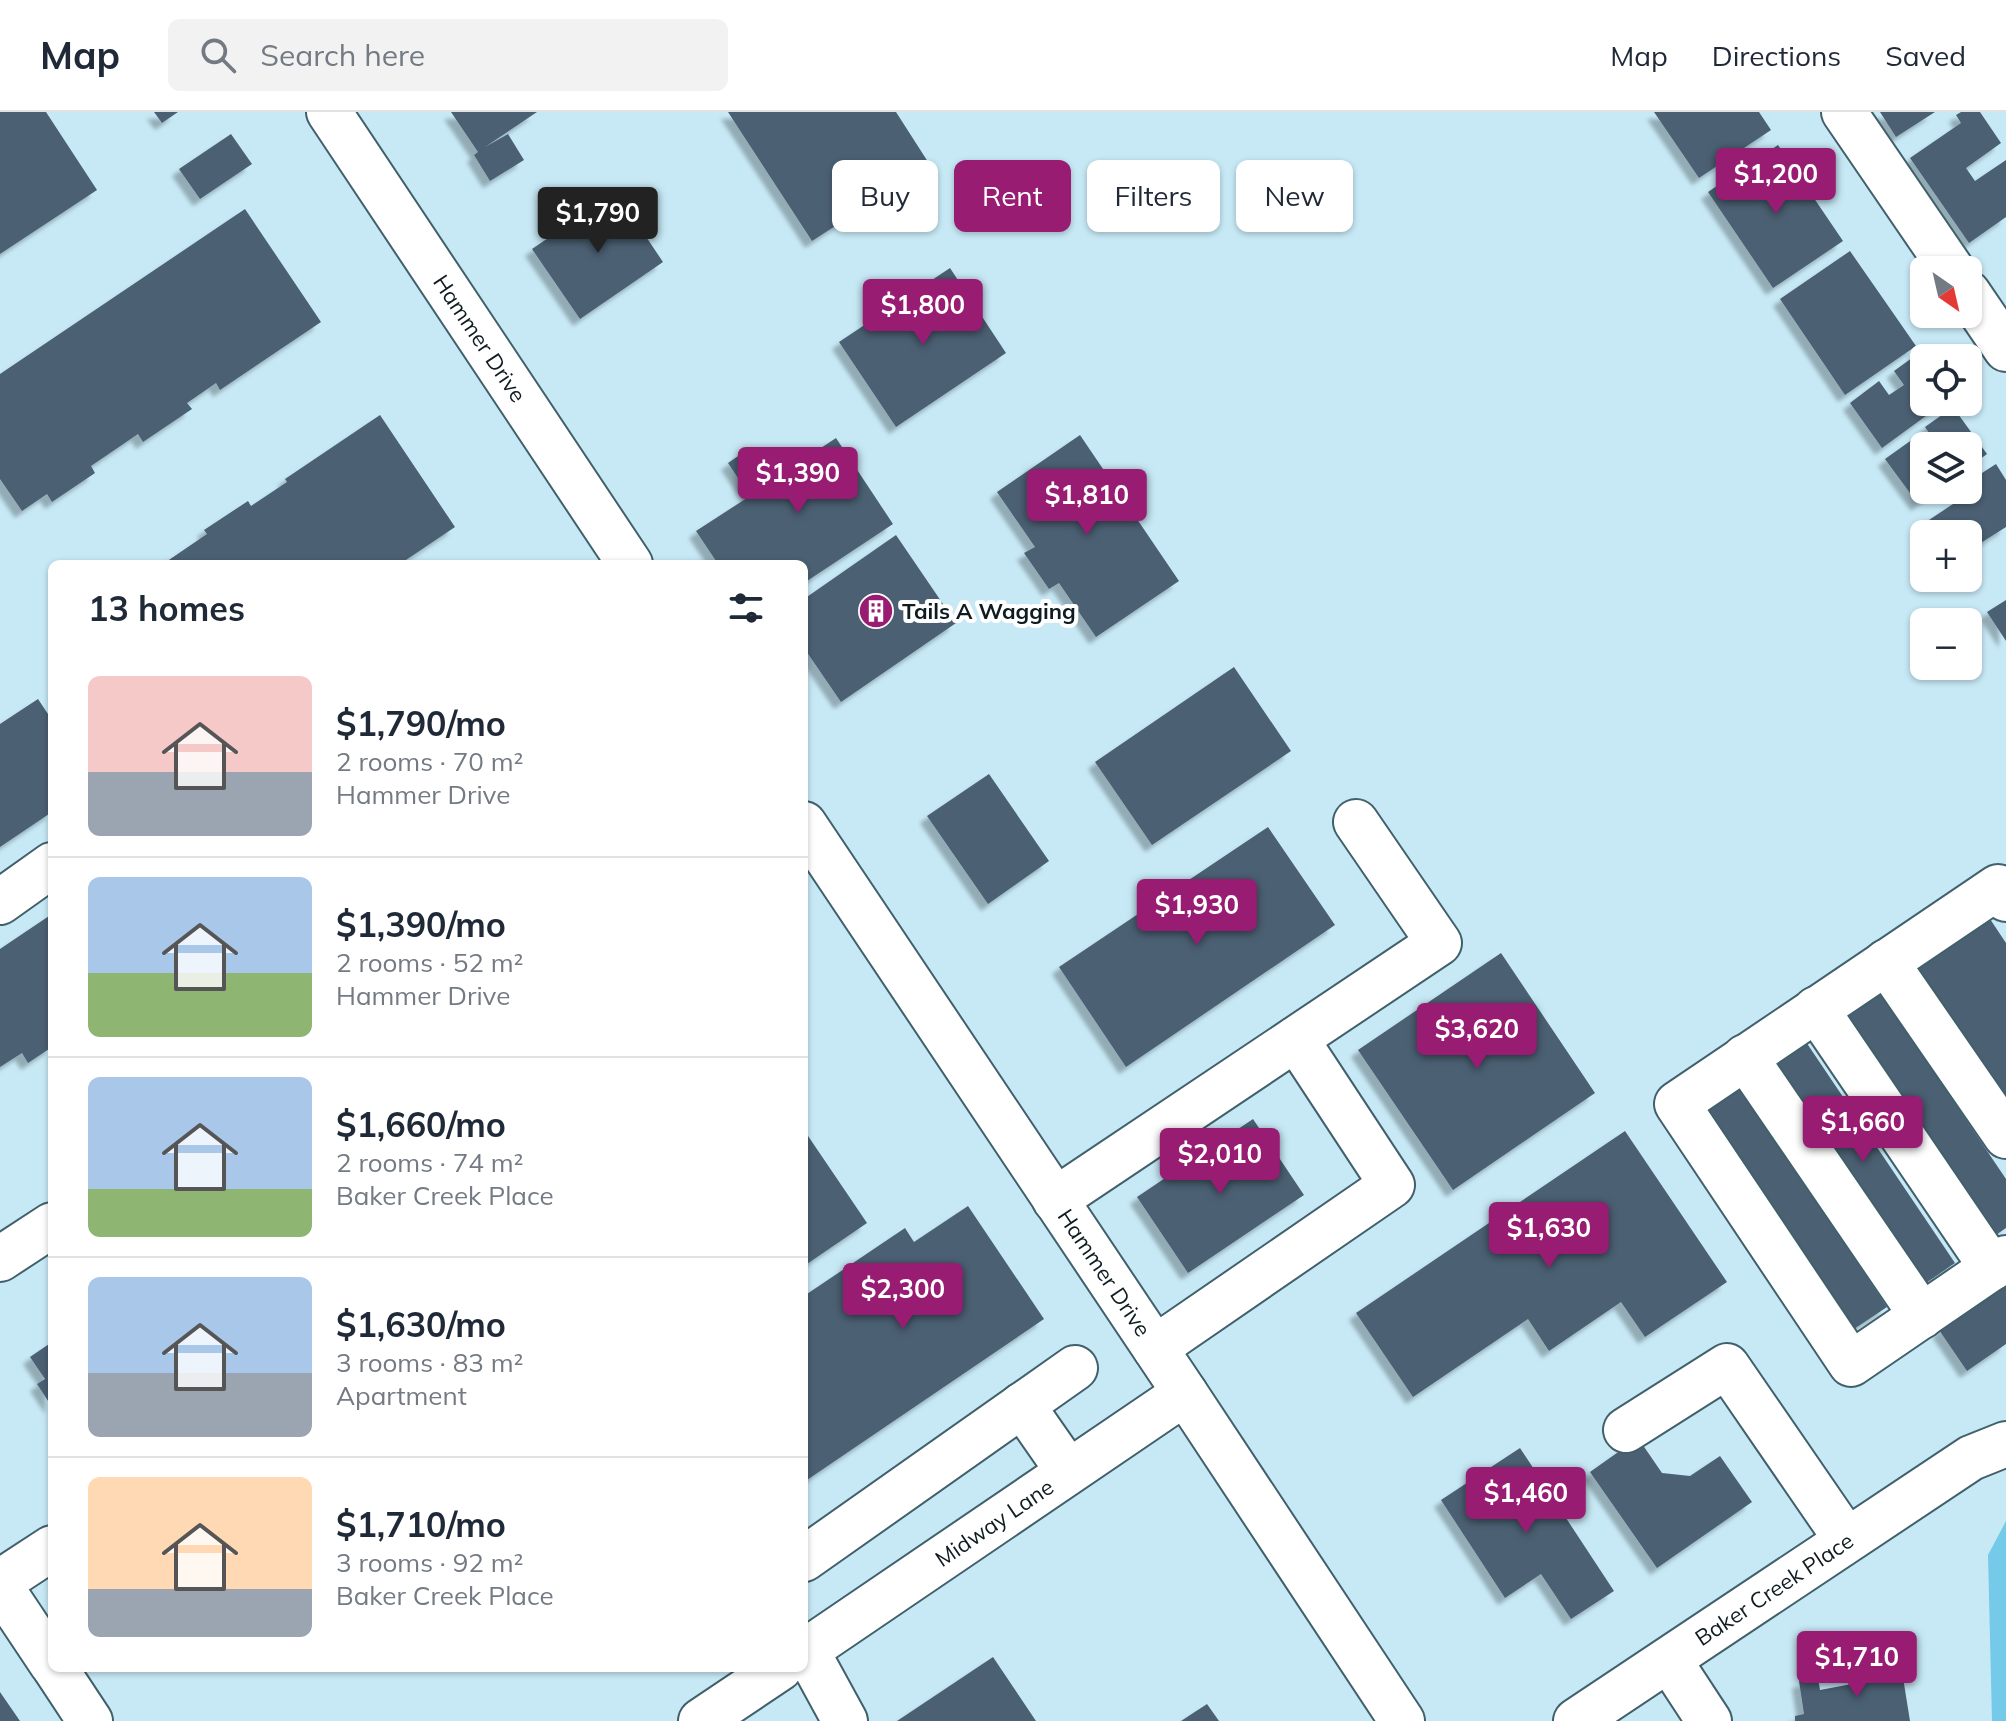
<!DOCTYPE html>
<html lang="en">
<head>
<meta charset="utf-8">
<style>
  :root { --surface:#fff; --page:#f2f2f3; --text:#1f2937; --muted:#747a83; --line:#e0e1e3; --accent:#991c73 }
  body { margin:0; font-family:Mulish,sans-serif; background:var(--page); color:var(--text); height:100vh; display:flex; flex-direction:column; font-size:30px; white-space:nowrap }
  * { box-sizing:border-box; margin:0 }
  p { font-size:26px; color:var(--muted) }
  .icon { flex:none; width:44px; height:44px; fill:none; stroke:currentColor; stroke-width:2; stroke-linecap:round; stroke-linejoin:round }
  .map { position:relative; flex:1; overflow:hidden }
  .panel { position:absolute; left:48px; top:448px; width:760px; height:1112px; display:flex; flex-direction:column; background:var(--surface); border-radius:12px; box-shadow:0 2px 6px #0004 }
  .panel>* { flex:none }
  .hud { position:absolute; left:832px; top:48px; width:760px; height:72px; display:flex; gap:16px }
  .needle { width:52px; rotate:146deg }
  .controls { position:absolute; left:1910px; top:144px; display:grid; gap:16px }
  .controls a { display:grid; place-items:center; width:72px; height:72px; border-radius:12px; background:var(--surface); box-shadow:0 2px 6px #0004; font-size:40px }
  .price { position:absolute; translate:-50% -68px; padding:0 18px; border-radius:8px; background:var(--accent); color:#fff; font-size:26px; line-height:52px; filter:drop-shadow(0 2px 4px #0008) }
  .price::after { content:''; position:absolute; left:50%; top:48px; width:24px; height:18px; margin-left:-12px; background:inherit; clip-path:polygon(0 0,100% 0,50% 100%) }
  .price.on { background:#222; color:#fff }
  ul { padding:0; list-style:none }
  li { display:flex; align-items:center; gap:24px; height:200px; padding:0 40px }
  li+li { border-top:2px solid var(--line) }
  li span { display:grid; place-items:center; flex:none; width:224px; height:160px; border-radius:12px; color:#555 }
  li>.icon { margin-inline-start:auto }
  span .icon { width:96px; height:96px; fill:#fffc; stroke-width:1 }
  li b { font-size:34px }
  h2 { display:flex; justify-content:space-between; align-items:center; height:96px; padding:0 40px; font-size:34px }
  .tag { padding:0 28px; border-radius:12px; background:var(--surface); box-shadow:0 2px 6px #0004; font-size:28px; line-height:72px }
  .tag.on { background:var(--accent); color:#fff }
  header { display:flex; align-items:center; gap:48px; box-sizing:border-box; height:112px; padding:0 40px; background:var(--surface); border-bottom:2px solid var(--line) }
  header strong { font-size:38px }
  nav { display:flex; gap:44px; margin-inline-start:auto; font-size:28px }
  .search { width:560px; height:72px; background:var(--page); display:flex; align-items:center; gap:20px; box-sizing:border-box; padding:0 28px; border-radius:12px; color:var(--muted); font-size:30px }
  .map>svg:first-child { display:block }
</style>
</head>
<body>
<header>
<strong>Map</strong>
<div class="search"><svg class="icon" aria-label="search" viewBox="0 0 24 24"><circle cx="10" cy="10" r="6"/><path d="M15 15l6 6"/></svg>Search here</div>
<nav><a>Map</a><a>Directions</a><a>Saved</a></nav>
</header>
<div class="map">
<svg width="2006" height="1609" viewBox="0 0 2006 1609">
  <defs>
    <filter id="shadow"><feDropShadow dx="-7" dy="7" stdDeviation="2" flood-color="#0004"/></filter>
  </defs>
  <rect width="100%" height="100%" fill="#c7e9f6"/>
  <path fill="#74cae8" d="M2006 1409V1609H1992L1988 1443Z"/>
  <path fill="#4b6073" filter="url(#shadow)" d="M0 0H46L97 78 0 142Z
    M154 0H178L162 11Z
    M451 0H537L485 35 508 22 524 48 490 69 474 43 478 40Z
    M728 0H896L930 53 812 129Z
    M1654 0H1759L1771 18 1699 66Z
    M1880 0H1935L1896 25Z
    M1961 0H1980L2001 31 1966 56 1975 69 2006 48V105L1969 131 1910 46 1961 11 1956 3Z
    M231 22 252 52 200 87 179 57Z
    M1778 33 1843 129 1773 176 1708 80Z
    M616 80 663 150 580 207 532 137Z
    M245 97 321 210 220 278 216 271 187 291 192 297 143 330 138 322 91 354 95 361 52 390 47 382 22 399 0 367V262Z
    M1850 139 1916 234 1845 283 1780 187Z
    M950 156 1006 241 896 315 839 230Z
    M1923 238 1929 246H1924V290H1945L1882 336 1850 291 1879 269 1889 283 1904 273 1894 259Z
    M1953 295 1987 342 1968 356V334H1930L1935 330 1925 315Z
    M380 303 455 415 400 452H163L207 422 204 418 248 389 251 394 287 370 285 367Z
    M1080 323 1179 469 1096 525 1059 471 1049 477 1024 441 1035 435 997 380Z
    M836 326 893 412 804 471V452H718L696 419 750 384 728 351 744 340 765 373Z
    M1913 327 1922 340 1924 338V378H1937L1918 392 1885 347Z
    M1996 352 2006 368V415L1968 439V422H1934L1926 410 1968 382 1966 378H1968V370Z
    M896 423 956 511 841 590 804 536V487Z
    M2006 488V529L1987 500Z
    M1234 555 1291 639 1152 733 1095 650Z
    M38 587 52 608V700L0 735V612Z
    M989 662 1049 749 988 792 927 704Z
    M1268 715 1335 813 1126 955 1059 855Z
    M52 802V935L28 951 22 941 0 955V837Z
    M1988 804 2006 831V998L1911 857Z
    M1501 841 1595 981 1453 1078 1358 938Z
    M1879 879 2006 1067V1116L1987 1129 1836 907Z
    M1806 930 1955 1151 1920 1175 1770 954Z
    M1738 974 1887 1195 1851 1219 1703 998Z
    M1253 1007 1304 1083 1188 1161 1137 1085Z
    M804 1018 867 1111 804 1154Z
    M1625 1019 1727 1170 1645 1225 1621 1190 1549 1239 1528 1207 1413 1285 1356 1201Z
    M968 1094 1044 1207 804 1370V1184L905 1116 914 1130Z
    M2006 1173V1232L1967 1259 1939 1218Z
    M52 1230V1295L37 1272 45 1267 30 1245Z
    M1638 1326 1662 1361 1690 1364 1720 1344 1752 1390 1657 1456 1590 1360Z
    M1520 1336 1614 1479 1571 1507 1541 1462 1505 1486 1441 1388Z
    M993 1545 1036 1609H897Z
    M1901 1553 1910 1609H1795V1604L1804 1602 1799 1569 1818 1566 1820 1578 1873 1568 1871 1558Z
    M0 1580 20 1609H0Z
    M1207 1592 1219 1609H1181Z"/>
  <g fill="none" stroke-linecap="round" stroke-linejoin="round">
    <g stroke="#41606b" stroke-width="48">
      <g id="minor">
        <path id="s1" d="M329 0 630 452"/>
        <path d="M1844 0 1952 158"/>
        <path d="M1968 181 2006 237"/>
        <path id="s2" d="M804 712 1185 1281 1402 1609"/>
        <path d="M2006 787 1998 775 1677 992 1851 1252 2006 1146"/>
        <path d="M0 790 52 753"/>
        <path d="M1886 850 2006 1024"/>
        <path d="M1816 897 1992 1156"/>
        <path d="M1745 945 1922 1204"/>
        <path d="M1055 1088 1439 831 1356 710"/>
        <path d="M0 1147 52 1113"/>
        <path d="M1155 1236 1392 1073 1296 927"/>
        <path d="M1022 1293 1068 1359"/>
        <path d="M1626 1318 1727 1254 1846 1427"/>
        <path d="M804 1447 1075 1256"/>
        <path d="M0 1470 52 1436"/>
        <path d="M0 1474 52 1552"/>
        <path d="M804 1534 845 1609"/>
        <path id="s3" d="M804 1540 1185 1281"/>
        <path d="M1669 1548 1709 1609"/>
        <path d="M55 1556 90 1609"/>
        <path d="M701 1609 780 1556"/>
        <path id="s4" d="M1576 1609 1971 1346 2006 1332"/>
      </g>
    </g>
    <use href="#minor" stroke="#fff" stroke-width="44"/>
  </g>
  <defs>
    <g id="building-disc" transform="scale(1.8)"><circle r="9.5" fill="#991c73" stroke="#fff"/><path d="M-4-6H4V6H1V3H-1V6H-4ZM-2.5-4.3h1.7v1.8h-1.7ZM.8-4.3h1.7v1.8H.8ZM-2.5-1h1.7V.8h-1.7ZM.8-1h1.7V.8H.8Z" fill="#fff"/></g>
  </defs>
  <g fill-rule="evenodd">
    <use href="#building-disc" x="876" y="499"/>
  </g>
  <g text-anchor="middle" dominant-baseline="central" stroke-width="8" stroke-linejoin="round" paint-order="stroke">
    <g font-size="22" fill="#0e1b1f" stroke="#fff">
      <text stroke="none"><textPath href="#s1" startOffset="272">Hammer Drive</textPath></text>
      <text stroke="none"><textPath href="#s2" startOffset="540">Hammer Drive</textPath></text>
      <text stroke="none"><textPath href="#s3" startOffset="230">Midway Lane</textPath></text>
      <text stroke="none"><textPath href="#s4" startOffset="238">Baker Creek Place</textPath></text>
    </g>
    <g font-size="22" font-weight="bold" fill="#0e1b1f" stroke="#fff" text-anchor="start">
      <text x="902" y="499">Tails A Wagging</text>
    </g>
  </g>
</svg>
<div class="controls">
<a><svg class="needle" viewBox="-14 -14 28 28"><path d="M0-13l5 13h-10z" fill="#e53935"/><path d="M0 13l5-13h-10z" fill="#747a83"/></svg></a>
<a><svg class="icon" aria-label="locate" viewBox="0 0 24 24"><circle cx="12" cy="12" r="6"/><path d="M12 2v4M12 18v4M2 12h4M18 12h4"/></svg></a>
<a><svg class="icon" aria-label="layers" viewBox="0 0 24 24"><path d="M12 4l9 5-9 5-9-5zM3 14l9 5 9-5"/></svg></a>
<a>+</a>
<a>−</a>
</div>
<b class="price" style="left:1776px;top:104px">$1,200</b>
<b class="price on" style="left:598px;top:143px">$1,790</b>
<b class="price" style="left:923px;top:235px">$1,800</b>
<b class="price" style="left:798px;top:403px">$1,390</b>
<b class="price" style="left:1087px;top:425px">$1,810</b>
<b class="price" style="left:1197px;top:835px">$1,930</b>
<b class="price" style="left:1477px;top:959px">$3,620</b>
<b class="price" style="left:1863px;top:1052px">$1,660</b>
<b class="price" style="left:1220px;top:1084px">$2,010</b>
<b class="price" style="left:1549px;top:1158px">$1,630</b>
<b class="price" style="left:903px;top:1219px">$2,300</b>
<b class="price" style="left:1526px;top:1423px">$1,460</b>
<b class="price" style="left:1857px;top:1587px">$1,710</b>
<div class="hud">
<a class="tag">Buy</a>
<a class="tag on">Rent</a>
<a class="tag">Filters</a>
<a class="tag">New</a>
</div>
<section class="panel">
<h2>13 homes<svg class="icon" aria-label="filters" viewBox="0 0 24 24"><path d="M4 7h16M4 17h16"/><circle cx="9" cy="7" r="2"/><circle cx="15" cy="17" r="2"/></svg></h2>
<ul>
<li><span style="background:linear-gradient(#f6c9c9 60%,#9aa5b1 0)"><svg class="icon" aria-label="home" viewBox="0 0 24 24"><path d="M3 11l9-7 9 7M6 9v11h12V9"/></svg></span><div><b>$1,790/mo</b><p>2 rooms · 70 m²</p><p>Hammer Drive</p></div></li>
<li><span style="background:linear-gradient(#a9c7e8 60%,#8fb573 0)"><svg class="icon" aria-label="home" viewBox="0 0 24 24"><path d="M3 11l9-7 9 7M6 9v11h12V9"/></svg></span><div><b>$1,390/mo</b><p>2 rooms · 52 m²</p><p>Hammer Drive</p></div></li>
<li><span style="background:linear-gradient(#a9c7e8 70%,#8fb573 0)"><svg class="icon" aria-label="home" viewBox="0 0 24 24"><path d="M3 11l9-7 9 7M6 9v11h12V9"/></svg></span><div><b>$1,660/mo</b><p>2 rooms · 74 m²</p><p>Baker Creek Place</p></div></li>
<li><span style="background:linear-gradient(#a9c7e8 60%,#9aa5b1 0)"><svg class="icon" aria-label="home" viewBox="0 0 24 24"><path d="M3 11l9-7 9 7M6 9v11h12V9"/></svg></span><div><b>$1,630/mo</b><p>3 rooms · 83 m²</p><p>Apartment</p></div></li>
<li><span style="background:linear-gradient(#ffd9b3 70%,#9aa5b1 0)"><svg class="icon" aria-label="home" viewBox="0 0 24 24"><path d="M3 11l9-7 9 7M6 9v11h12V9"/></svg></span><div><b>$1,710/mo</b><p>3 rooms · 92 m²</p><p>Baker Creek Place</p></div></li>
</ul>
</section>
</div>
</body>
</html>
